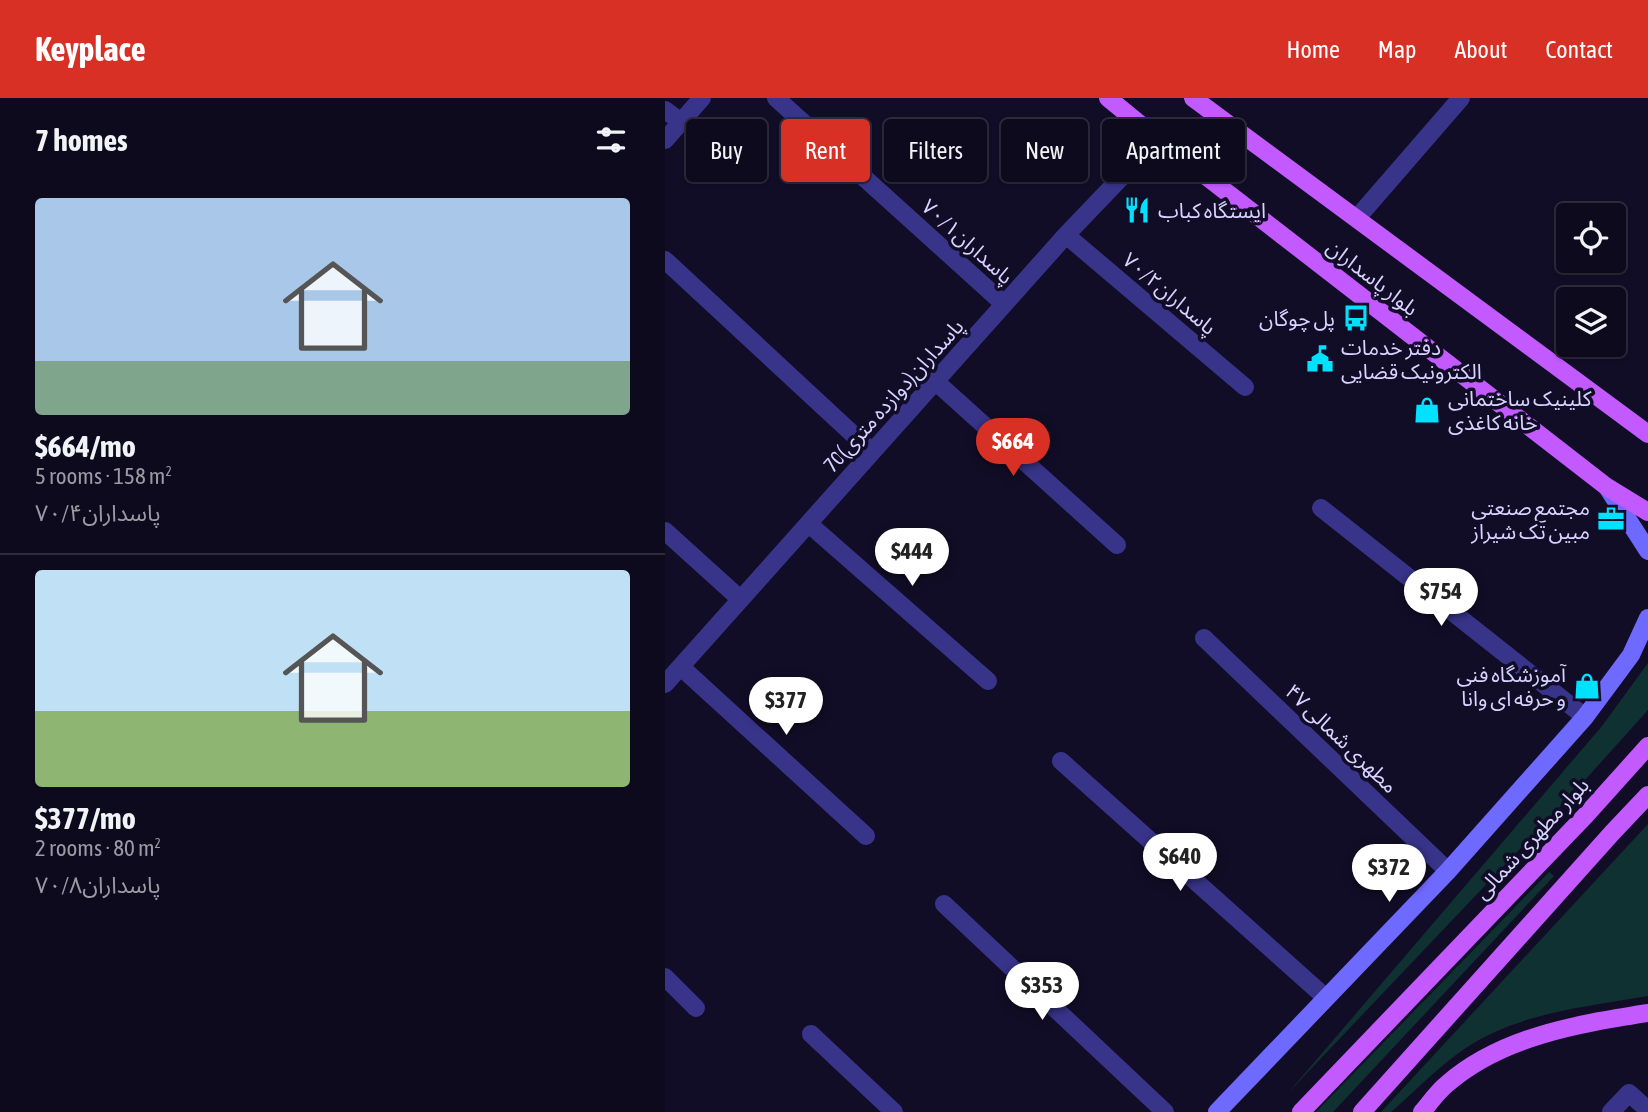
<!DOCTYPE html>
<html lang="en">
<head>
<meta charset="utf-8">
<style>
  :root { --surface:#0e0a1d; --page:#171326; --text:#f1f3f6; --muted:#9b9aa4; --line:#2e2b3b; --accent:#d93025 }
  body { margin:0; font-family:"Asap Condensed","Noto Sans Arabic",sans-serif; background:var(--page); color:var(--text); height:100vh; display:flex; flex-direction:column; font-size:26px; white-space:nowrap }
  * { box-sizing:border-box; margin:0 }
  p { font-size:23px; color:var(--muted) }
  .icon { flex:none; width:38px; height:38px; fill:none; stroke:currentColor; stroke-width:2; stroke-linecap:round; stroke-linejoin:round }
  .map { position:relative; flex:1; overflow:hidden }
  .sheet { display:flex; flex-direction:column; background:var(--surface); width:665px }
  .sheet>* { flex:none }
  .banner { position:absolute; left:21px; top:21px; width:665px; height:63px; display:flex; gap:14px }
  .fabs { position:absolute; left:891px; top:105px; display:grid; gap:14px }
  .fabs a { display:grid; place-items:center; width:70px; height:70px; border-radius:7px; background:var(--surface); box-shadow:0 2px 5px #0004,0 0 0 2px var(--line); font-size:35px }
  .price { position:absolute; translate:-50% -60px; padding:0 16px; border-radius:24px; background:#fff; color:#222; font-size:23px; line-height:46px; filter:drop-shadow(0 2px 4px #0008) }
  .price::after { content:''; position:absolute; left:50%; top:42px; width:21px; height:16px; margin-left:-10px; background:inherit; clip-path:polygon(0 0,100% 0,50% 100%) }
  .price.active { background:var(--accent); color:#fff }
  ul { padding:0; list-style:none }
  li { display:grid; align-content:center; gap:14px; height:371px; padding:0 35px }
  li+li { border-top:2px solid var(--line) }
  li span { display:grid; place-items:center; height:217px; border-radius:7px; color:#555 }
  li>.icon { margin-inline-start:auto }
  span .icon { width:126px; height:126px; fill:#fffc; stroke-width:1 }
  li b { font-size:30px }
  h2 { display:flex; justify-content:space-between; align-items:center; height:84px; padding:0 35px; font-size:30px }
  .chip { padding:0 24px; border-radius:7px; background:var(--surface); box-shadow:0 2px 5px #0004,0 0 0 2px var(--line); font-size:24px; line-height:63px }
  .chip.active { background:var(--accent); color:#fff }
  header { display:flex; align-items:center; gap:42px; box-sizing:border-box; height:98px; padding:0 35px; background:var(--accent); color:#fff }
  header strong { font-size:33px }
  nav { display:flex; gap:38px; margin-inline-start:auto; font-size:24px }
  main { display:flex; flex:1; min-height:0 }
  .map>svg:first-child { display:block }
</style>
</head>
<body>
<header>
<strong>Keyplace</strong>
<nav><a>Home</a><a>Map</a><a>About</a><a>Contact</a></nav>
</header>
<main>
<section class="sheet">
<h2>7 homes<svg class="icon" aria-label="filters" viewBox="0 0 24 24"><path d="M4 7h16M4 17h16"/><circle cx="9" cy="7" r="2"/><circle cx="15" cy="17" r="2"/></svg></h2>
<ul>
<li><span style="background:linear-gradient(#a9c7e8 75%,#7fa58c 0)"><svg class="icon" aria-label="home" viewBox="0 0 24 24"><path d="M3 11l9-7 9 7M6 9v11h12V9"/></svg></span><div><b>$664/mo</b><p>5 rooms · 158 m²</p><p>پاسداران۷۰/۴</p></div></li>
<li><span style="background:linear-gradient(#bfe0f5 65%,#8fb573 0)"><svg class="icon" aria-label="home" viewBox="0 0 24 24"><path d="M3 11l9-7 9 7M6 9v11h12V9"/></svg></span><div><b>$377/mo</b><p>2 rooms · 80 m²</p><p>پاسداران۷۰/۸</p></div></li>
</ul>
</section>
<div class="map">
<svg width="983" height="1014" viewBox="0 0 983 1014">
  <rect width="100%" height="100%" fill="#120d27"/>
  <path fill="#0f3131" d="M983 565V612L911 692 623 995 937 628Z
    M983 726V898C919 909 849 915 795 954 770 972 749 994 726 1014H716Z
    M884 774 889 778 668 1014H651Z"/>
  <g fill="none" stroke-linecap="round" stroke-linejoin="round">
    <path stroke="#24c2ba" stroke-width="3.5" stroke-dasharray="3.5 5" stroke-linecap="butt" d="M523 42 533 29"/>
    <path stroke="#38348a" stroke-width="18" d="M111 0 339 206
      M0 12 16 24
      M0 42 37 0
      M692 120 796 0
      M401 137 580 289
      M0 162 206 353
      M270 283 452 447
      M656 410 920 619
      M144 426 323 583
      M0 433 74 500
      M539 540 783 773
      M16 569 201 738
      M0 586 401 137 493 41
      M396 663 660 899
      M279 806 500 1014
      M0 879 31 910
      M146 936 229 1014
      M946 1014 964 995 983 1012"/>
    <path stroke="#6f6aff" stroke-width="18" d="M942 389 983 453
      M552 1014 783 773 920 619 966 557 983 520"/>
    <path stroke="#c35aff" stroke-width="18" d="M443 0 493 41 942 389 983 414
      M528 0 983 336
      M636 1014 921 717 983 648
      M697 1014 947 735 983 697
      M757 1014C765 1005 772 994 782 986 837 938 914 926 983 915"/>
  </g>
  <defs>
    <g id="restaurant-bare" transform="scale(2.1)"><path d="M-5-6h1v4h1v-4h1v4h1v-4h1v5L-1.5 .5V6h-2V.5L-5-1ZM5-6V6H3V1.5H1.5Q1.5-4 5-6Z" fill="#00e1fe" stroke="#120d27" stroke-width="2.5" paint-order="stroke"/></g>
    <g id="bus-bare" transform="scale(2.1)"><path d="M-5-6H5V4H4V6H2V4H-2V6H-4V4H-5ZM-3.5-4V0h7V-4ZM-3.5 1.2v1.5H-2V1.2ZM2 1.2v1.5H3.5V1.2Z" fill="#00e1fe" stroke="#120d27" stroke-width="2.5" paint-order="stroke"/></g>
    <g id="civic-bare" transform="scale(2.1)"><path d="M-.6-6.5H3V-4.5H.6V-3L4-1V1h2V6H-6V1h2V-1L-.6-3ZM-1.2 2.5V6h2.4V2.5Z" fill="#00e1fe" stroke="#120d27" stroke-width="2.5" paint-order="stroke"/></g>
    <g id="shop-bare" transform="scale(2.1)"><path d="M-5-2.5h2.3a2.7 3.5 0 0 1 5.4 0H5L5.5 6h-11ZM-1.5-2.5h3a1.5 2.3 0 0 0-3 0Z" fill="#00e1fe" stroke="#120d27" stroke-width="2.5" paint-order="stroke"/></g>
    <g id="office-bare" transform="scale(2.1)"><path d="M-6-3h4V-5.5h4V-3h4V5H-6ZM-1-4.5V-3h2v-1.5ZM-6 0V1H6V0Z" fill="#00e1fe" stroke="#120d27" stroke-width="2.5" paint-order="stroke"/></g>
  </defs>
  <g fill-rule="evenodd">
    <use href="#restaurant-bare" x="472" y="112"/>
    <use href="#bus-bare" x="691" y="220"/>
    <use href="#civic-bare" x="655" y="261"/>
    <use href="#shop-bare" x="762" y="312"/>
    <use href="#office-bare" x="946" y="421"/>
    <use href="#shop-bare" x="922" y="588"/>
  </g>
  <g text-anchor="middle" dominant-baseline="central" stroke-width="7" stroke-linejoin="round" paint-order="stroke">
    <g font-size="21" fill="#d8d3ff" stroke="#120d27" text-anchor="start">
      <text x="493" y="112">ایستگاه کباب</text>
      <text x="670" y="220" text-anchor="end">پل چوگان</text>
      <text x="676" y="249">دفتر خدمات<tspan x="676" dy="24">الکترونیک قضایی</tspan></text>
      <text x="783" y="300">کلینیک ساختمانی<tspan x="783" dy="24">خانه کاغذی</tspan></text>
      <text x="925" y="409" text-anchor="end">مجتمع صنعتی<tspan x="925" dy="24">مبین تک شیراز</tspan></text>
      <text x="901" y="576" text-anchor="end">آموزشگاه فنی<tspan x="901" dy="24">و حرفه ای وانا</tspan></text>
    </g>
    <g font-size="21" fill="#d8d3ff" stroke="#120d27">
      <text transform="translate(303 143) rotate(42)">پاسداران۷۰/۱</text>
      <text transform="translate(708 179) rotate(38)">بلوار پاسداران</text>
      <text transform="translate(505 195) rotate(40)">پاسداران۷۰/۲</text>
      <text transform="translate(228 297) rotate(-48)">70پاسداران(دوازده متری)</text>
      <text transform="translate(677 640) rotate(44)">مطهرى شمالى ۴۷</text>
      <text transform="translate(866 740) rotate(-47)">بلوار مطهری شمالی</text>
    </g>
  </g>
</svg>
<div class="fabs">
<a><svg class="icon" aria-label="locate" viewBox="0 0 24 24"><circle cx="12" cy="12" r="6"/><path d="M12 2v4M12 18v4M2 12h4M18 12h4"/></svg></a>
<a><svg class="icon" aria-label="layers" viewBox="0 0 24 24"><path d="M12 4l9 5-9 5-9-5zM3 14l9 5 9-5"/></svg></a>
</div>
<b class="price active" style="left:348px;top:380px">$664</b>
<b class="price" style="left:247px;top:490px">$444</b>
<b class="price" style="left:776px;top:530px">$754</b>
<b class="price" style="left:121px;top:639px">$377</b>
<b class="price" style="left:515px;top:795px">$640</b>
<b class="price" style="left:724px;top:806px">$372</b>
<b class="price" style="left:377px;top:924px">$353</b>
<div class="banner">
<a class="chip">Buy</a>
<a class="chip active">Rent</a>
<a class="chip">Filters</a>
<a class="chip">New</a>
<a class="chip">Apartment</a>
</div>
</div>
</main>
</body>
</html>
